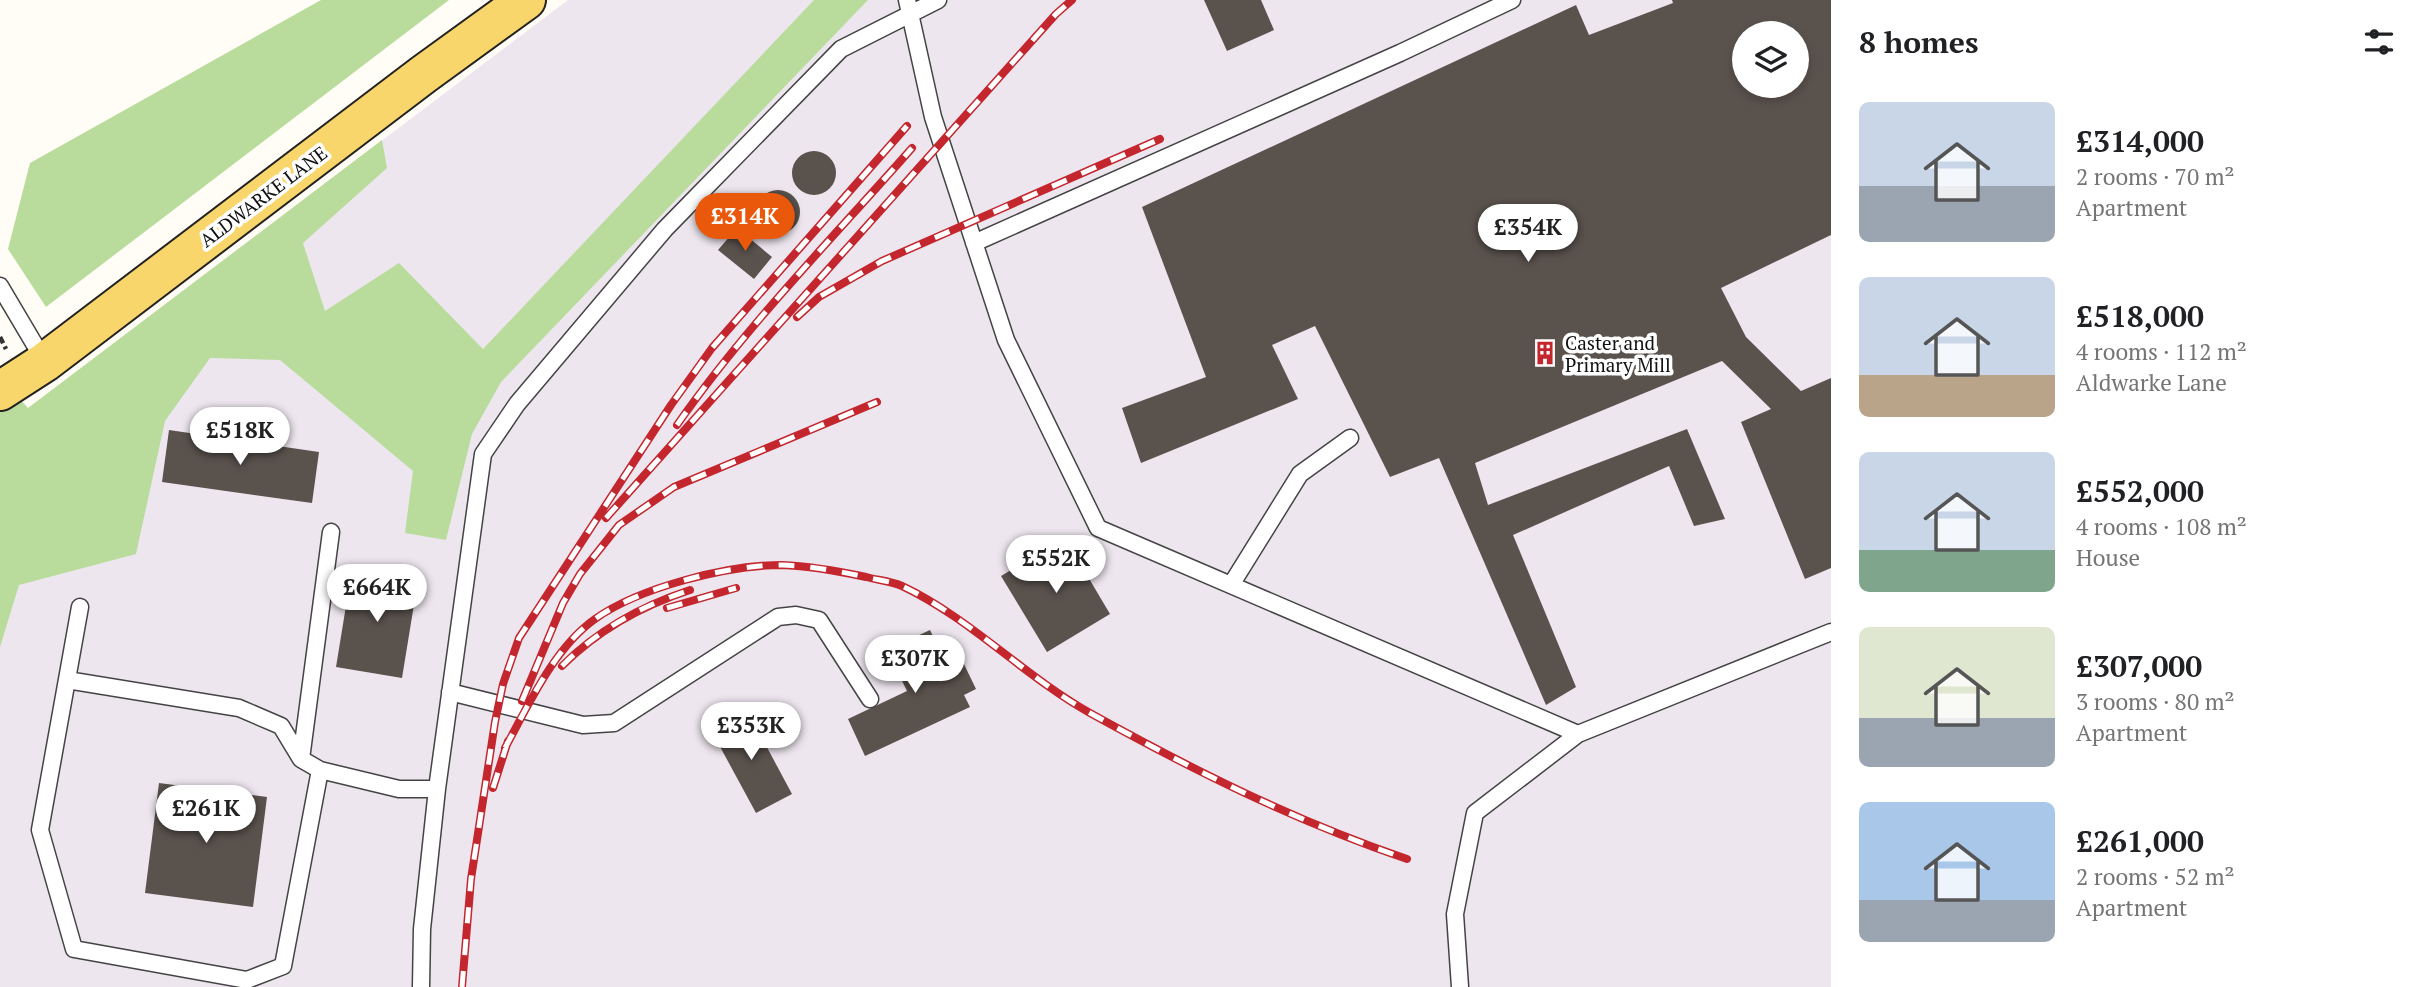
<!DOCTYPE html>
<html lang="en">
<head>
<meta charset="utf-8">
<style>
  :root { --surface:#fff; --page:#f6f6f6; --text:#202124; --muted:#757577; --accent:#ea580c }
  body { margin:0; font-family:"PT Serif",serif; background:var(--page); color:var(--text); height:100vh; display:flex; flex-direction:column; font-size:26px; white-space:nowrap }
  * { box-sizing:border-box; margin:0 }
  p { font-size:23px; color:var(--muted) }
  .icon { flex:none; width:38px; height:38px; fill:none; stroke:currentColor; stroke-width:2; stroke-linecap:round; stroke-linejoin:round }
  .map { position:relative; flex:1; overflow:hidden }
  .side { display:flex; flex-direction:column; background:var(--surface); width:595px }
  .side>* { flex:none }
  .fabs { position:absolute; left:1732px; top:21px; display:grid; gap:14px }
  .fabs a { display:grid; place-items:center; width:77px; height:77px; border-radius:50%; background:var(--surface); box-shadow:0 4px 10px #0003; font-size:35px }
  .price { position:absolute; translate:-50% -60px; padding:0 16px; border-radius:24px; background:#fff; color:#222; font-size:23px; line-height:46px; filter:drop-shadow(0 2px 4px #0008) }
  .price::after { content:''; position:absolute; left:50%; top:42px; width:21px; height:16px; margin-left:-10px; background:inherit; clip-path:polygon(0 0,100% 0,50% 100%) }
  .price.on { background:var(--accent); color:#fff }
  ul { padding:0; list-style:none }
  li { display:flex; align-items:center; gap:21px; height:175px; padding:0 28px }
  li span { display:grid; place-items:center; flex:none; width:196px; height:140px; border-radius:10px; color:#555 }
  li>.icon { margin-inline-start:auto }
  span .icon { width:84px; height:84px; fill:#fffc; stroke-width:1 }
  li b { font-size:30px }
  h2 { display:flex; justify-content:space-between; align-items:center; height:84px; padding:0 28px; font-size:30px }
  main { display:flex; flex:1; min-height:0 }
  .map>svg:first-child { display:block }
</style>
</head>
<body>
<main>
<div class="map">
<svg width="1831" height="987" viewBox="0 0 1831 987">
  <rect width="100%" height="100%" fill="#fffdf5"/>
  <path fill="#eee6ef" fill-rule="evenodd" d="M568 0H1831V987H0V549L138 325ZM1745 33H1797V86H1745Z"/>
  <path fill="#b9dc9c" d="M321 0H449L46 307 8 249 30 163Z
    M814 0H868L501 382 472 434 446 540 405 533 413 471 280 360 210 358 165 421 136 554 19 585 0 647V377L28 408 382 140 387 168 303 243 325 311 399 263 483 349Z"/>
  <path fill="#5a524d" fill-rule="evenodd" d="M1204 0H1261L1274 30 1227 51Z
    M1672 0H1831V235L1721 288 1746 337 1801 391 1831 378V568L1805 579 1741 422 1771 409 1722 361 1475 463 1488 505 1687 429 1725 519 1694 526 1669 466 1513 535 1576 687 1546 705 1439 458 1390 477 1315 326 1272 345 1298 399 1141 463 1122 408 1206 377 1142 207 1576 5 1589 35 1673 3ZM1745 33H1797V86H1745Z
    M792 173a22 22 0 1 1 44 0a22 22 0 1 1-44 0Z
    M756 212a22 22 0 1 1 44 0a22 22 0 1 1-44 0Z
    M737 228 772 257 754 279 718 250Z
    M169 430 319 452 312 503 162 482Z
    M1065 538 1110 614 1047 652 1001 576Z
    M352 569 418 580 402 678 336 667Z
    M930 630 948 667 962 660 976 689 964 695 970 707 865 756 848 719 907 691 887 650Z
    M747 710 792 794 756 813 711 730Z
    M159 783 267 797 253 907 145 893Z"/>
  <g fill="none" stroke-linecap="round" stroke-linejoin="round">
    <g stroke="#444" stroke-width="19">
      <path id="service" d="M907 0 933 117 1006 340 1098 528 1578 734 1475 813 1455 914 1460 987
        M974 243 1400 53 1512 0
        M0 286 45 362
        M1231 585 1300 474 1350 438
        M80 607 40 830 74 949 247 980 283 966 320 770
        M67 680 239 708 281 726 301 759 320 770 399 789H437
        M450 692 583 725 614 723 778 617 796 615 819 620 870 699
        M1578 734 1831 632
        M301 759 331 532
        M421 987 422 929 437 789 483 454 517 404 665 229 841 49 938 0"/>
    </g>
    <g stroke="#222" stroke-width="42">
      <path id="primary" d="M0 391 45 362 424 74 526 0"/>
    </g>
    <path stroke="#333" stroke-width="4.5" stroke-dasharray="7 3.5" stroke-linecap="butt" d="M0 337 6 349"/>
    <use href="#service" stroke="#fff" stroke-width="16"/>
    <use href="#primary" stroke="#f9d66b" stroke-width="38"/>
    <g stroke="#c4262e" stroke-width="8">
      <path id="rail" d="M797 317 819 297 882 261 1160 139
        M677 425C746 326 832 239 912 148
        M606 518 1056 14 1072 0
        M667 608 736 588
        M562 666C599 629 641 606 690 590
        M522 701 563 603 580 574 619 525 674 487 877 402
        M505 748C529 704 554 648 595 619 640 587 728 565 782 565 810 566 838 571 866 577 877 580 891 581 902 586 970 618 1024 676 1090 713 1195 771 1293 820 1407 859
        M493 788 508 741
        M462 987 471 879 495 722 503 684 519 638 671 405 712 348 907 126"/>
    </g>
    <use href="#rail" stroke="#fff" stroke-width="5" stroke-dasharray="16" stroke-linecap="butt"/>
  </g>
  <defs>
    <g id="building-bare" transform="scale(1.89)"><path d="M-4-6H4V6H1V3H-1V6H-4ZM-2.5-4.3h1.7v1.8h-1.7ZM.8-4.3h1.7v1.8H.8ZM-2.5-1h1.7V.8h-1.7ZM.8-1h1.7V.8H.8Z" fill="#c4262e" stroke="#fff" stroke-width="2.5" paint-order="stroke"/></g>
  </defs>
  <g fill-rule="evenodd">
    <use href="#building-bare" x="1545" y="353"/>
  </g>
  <g text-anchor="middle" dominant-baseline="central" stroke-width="7" stroke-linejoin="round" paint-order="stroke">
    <g font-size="19" fill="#111" stroke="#fff">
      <text transform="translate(263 196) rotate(-37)">ALDWARKE LANE</text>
    </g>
    <g font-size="19" fill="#111" stroke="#fff" text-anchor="start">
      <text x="1565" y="342">Caster and<tspan x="1565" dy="22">Primary Mill</tspan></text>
    </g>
  </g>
</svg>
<div class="fabs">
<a><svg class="icon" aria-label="layers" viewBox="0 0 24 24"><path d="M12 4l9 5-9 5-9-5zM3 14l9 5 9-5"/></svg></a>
</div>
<b class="price on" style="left:745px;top:253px">£314K</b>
<b class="price" style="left:1528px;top:264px">£354K</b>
<b class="price" style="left:240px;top:467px">£518K</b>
<b class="price" style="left:1056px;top:595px">£552K</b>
<b class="price" style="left:377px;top:624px">£664K</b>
<b class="price" style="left:915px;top:695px">£307K</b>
<b class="price" style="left:751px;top:762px">£353K</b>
<b class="price" style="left:206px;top:845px">£261K</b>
</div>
<section class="side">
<h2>8 homes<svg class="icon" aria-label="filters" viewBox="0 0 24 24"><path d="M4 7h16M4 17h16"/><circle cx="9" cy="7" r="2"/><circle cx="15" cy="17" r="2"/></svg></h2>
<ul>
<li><span style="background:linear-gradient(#c9d6e8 60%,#9aa5b1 0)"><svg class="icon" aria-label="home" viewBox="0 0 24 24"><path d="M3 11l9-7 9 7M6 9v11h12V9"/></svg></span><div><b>£314,000</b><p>2 rooms · 70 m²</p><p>Apartment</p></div></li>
<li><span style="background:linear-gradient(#c9d6e8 70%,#b9a48a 0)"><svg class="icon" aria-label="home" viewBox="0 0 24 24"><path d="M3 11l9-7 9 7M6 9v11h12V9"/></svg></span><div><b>£518,000</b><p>4 rooms · 112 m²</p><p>Aldwarke Lane</p></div></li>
<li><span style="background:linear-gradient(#c9d6e8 70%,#7fa58c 0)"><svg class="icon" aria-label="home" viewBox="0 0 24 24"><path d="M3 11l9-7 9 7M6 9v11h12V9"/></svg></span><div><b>£552,000</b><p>4 rooms · 108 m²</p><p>House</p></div></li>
<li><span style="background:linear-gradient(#dfe7d0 65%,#9aa5b1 0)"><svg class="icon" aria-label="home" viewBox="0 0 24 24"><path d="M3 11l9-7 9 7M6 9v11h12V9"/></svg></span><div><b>£307,000</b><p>3 rooms · 80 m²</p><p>Apartment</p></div></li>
<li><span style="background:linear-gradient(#a9c7e8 70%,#9aa5b1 0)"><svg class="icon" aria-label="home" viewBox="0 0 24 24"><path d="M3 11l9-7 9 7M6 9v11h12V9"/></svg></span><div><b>£261,000</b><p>2 rooms · 52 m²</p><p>Apartment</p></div></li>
</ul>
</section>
</main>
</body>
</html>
